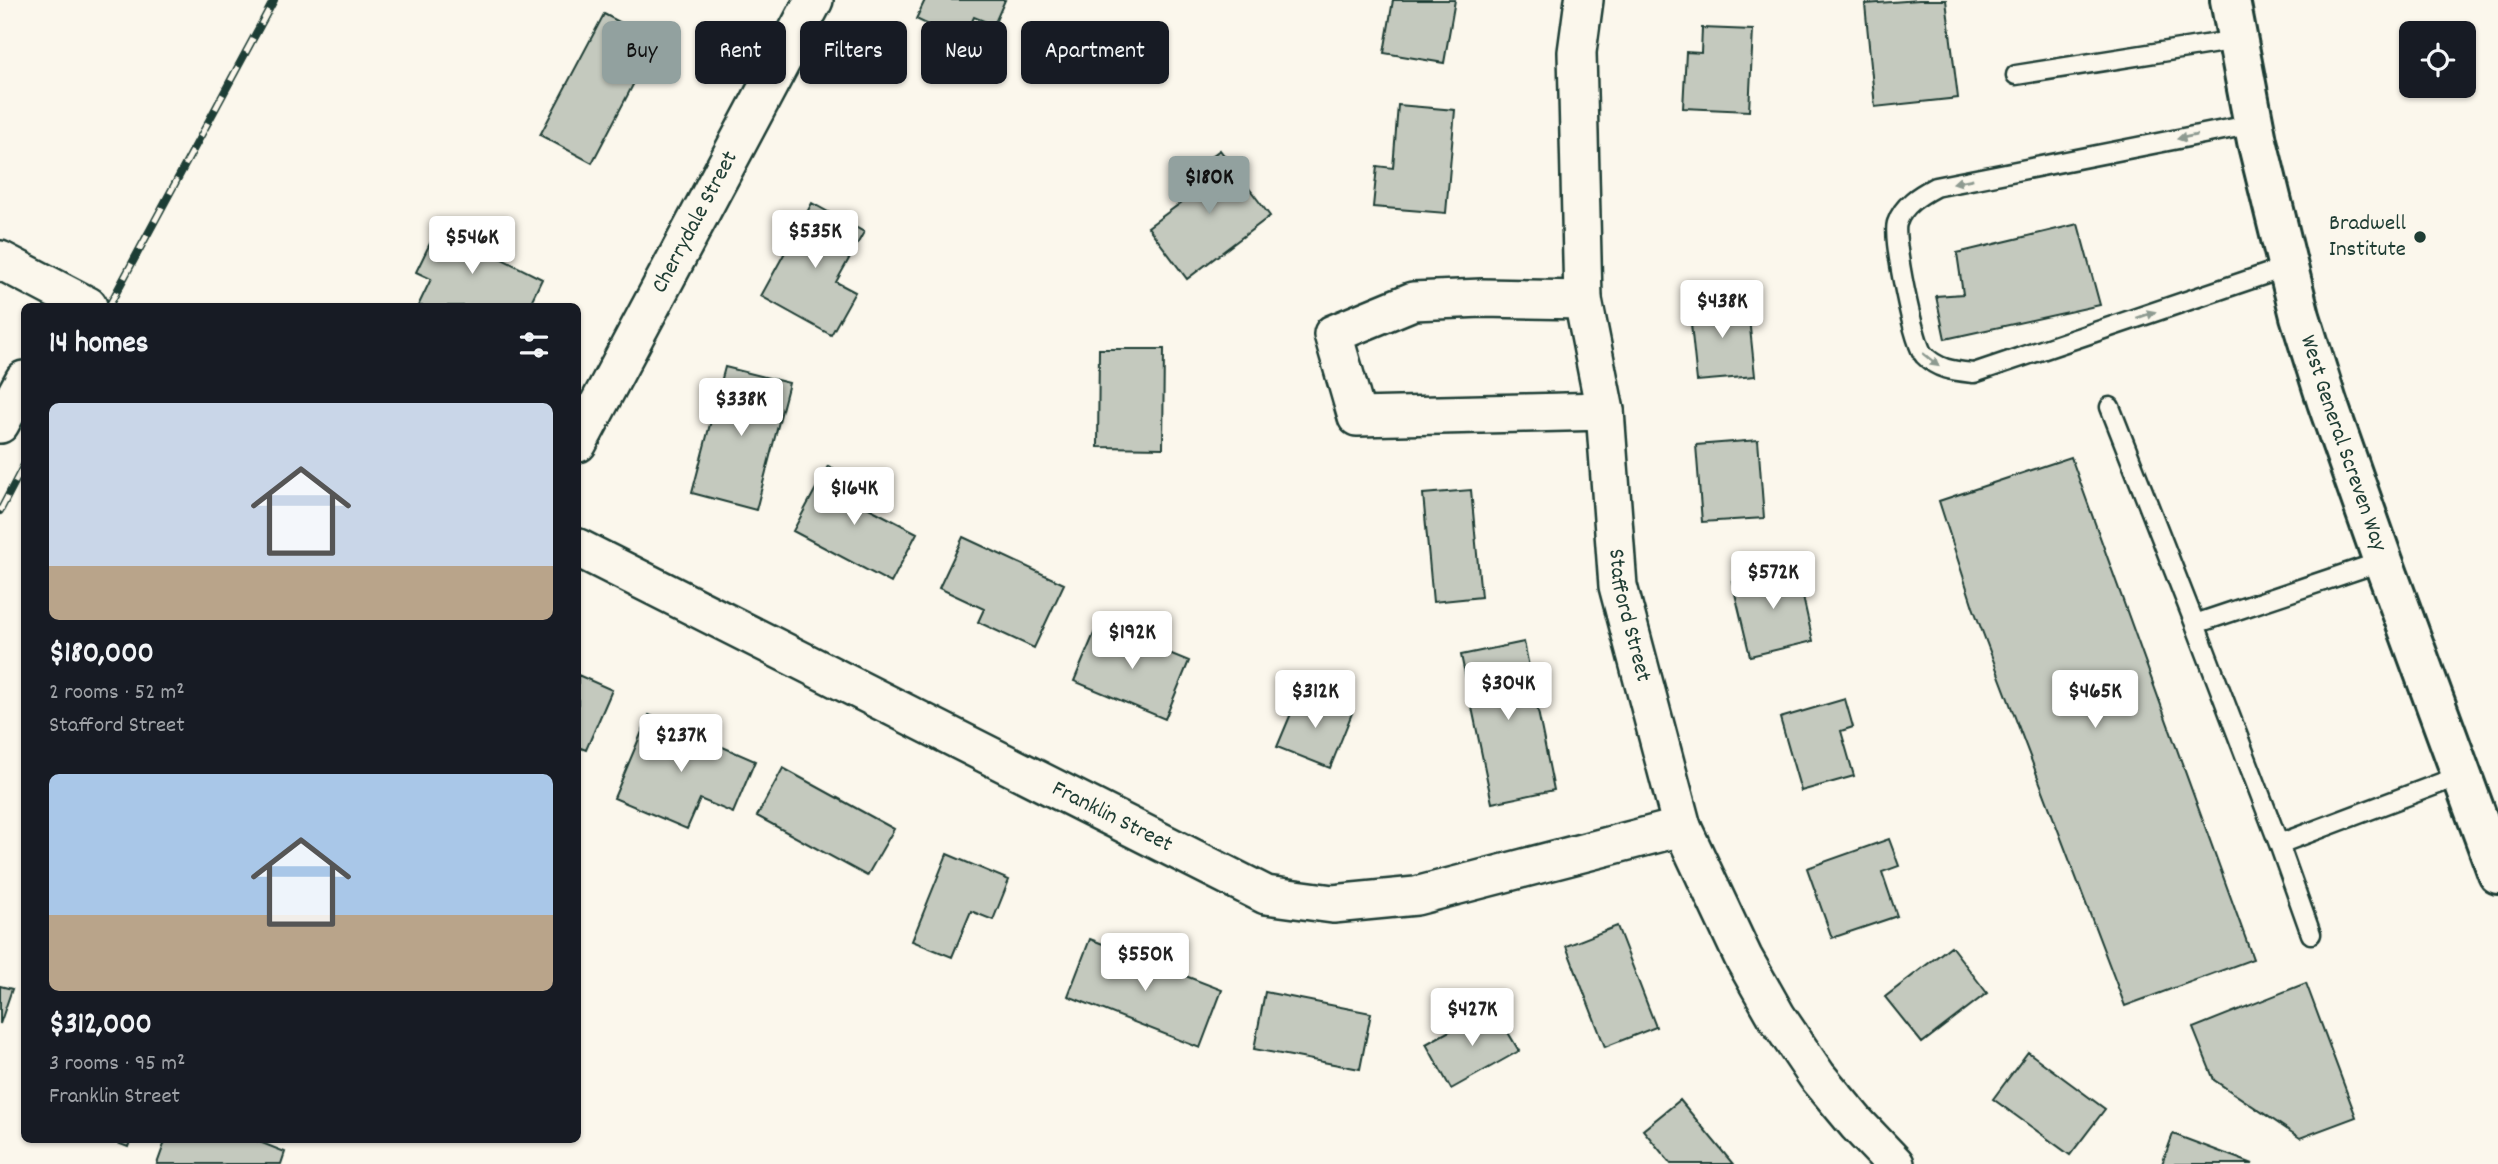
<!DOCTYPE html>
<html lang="en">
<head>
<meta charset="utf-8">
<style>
  :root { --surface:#171b24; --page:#20242c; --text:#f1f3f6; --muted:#9ea1a6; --accent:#92a19f }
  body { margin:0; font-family:Dekko,sans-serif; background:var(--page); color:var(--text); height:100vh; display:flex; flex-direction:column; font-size:26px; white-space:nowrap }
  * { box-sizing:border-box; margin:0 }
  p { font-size:23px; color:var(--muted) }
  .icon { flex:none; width:38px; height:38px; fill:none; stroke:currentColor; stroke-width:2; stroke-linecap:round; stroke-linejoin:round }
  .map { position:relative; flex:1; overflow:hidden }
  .side { position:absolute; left:21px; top:303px; width:560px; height:840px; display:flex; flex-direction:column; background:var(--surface); border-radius:10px; box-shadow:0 2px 5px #0004 }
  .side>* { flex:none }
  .guide { position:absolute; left:602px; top:21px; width:665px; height:63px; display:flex; gap:14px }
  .fabs { position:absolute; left:2399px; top:21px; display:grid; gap:14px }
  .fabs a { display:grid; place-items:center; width:77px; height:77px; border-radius:10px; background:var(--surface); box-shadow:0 2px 5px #0004; font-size:35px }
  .price { position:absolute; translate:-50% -60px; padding:0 16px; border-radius:7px; background:#fff; color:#222; font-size:23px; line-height:46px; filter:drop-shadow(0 2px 4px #0008) }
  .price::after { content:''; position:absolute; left:50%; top:42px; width:21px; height:16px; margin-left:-10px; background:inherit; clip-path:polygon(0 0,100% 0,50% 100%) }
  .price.on { background:var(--accent); color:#111 }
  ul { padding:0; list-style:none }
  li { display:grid; align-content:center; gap:14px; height:371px; padding:0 28px }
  li span { display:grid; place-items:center; height:217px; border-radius:10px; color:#555 }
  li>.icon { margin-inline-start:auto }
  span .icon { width:126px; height:126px; fill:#fffc; stroke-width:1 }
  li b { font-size:30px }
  h2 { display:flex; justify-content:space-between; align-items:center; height:84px; padding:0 28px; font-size:30px }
  .tag { padding:0 24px; border-radius:10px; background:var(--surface); box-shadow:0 2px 5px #0004; font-size:24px; line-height:63px }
  .tag.on { background:var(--accent); color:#111 }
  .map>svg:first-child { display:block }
</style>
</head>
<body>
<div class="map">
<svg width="2498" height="1164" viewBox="0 0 2498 1164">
  <rect width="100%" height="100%" fill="#fbf7ec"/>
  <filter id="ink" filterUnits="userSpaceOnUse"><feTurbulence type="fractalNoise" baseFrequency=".0143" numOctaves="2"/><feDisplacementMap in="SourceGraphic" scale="14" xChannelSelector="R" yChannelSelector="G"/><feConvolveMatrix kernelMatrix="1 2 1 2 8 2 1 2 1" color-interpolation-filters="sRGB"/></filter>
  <g filter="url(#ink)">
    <path fill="#c4c9be" stroke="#1f3d34" stroke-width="2" d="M925 0H1005L994 25 974 17 963 41 916 19Z
      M1393 0H1455L1444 63 1384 53Z
      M1919 0H1946L1958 98 1875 107 1865 4Z
      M604 14 656 41 592 163 540 135Z
      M1702 28 1753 30 1749 111 1683 108 1686 52 1701 53Z
      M1398 105 1455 110 1446 213 1373 207 1377 166 1393 168Z
      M1220 150 1270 216 1187 279 1148 227 1193 194 1181 179Z
      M812 203 864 232 836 282 855 292 831 335 761 296Z
      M2078 224 2100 305 1945 339 1936 296 1963 294 1957 253Z
      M438 227 542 279 529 306H418L431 279 416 272Z
      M1747 299 1755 376 1697 381 1689 305Z
      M1099 349H1164L1163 448 1098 447Z
      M725 367 789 383 756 510 692 493Z
      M1758 440 1764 518 1702 522 1696 445Z
      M2071 457 2253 959 2125 1006 1973 607 1939 501Z
      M828 466 867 487 859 503 917 533 891 583 793 531Z
      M1471 490 1481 597 1433 602 1423 494Z
      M963 537 1064 584 1034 648 978 622 984 609 939 588Z
      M1796 566 1813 641 1750 656 1732 581Z
      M1098 624 1189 661 1165 719 1074 681Z
      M1524 642 1554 790 1492 803 1461 655Z
      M578 675 612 690 586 750 578 747Z
      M1300 692 1352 713 1330 768 1277 747Z
      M1845 699 1853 727 1841 731 1854 776 1801 791 1780 718Z
      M649 715 755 761 733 813 700 799 687 829 614 798Z
      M783 768 894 829 867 876 757 816Z
      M1889 839 1899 866 1882 872 1897 916 1832 938 1807 868Z
      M947 854 1009 880 993 920 971 911 952 957 912 941Z
      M1617 926 1656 1027 1605 1047 1566 946Z
      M1090 939 1222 990 1200 1048 1068 996Z
      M1951 946 1987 993 1922 1043 1885 997Z
      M2306 983 2356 1117 2300 1138 2214 1080 2193 1028Z
      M0 986 12 989 0 1024Z
      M1265 992 1371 1013 1360 1069 1254 1049Z
      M1493 1007 1519 1051 1451 1089 1426 1044Z
      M2028 1052 2105 1109 2070 1155 1993 1099Z
      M1680 1100 1733 1164H1671L1643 1130Z
      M2173 1134 2253 1164H2162Z
      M107 1139H131L128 1147Z
      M166 1139H252L285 1152 281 1164H157Z"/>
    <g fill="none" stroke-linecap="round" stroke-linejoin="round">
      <g stroke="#1f3d34" stroke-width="23">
        <path id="lane" d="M2016 75 2237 40
          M2254 124 1935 187C1920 195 1903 205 1897 223 1892 237 1914 345 1924 355 1938 370 1955 371 1974 373L2287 267
          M2110 407 2195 624
          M2383 561 2195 624 2279 844 2462 775
          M2279 844 2311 934"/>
      </g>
      <g stroke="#1f3d34" stroke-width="42">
        <g id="street">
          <path id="s1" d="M1584 0 1577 52 1583 300 1605 411 1618 586 1682 827 1743 957 1777 1017 1817 1076 1857 1124 1895 1164"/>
          <path d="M0 260 88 306"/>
          <path d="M1583 300 1482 298 1413 301 1333 334 1357 417 1605 411"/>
          <path d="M0 424 24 380"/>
          <path id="s2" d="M578 443 814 0"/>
          <path id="s3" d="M578 548 1266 895 1333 904 1416 896 1682 827"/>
        </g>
      </g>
      <g stroke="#1f3d34" stroke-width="44">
        <g id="primary">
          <path id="s4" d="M2230 0 2257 141 2300 316 2327 402 2383 561 2498 874"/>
        </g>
      </g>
      <use href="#lane" stroke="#fbf7ec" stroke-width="18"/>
      <use href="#street" stroke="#fbf7ec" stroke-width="37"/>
      <use href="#primary" stroke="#fbf7ec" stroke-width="38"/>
      <g stroke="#1f3d34" stroke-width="8">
        <path id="rail" d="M109 306 274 0
          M0 511 24 465"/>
      </g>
      <use href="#rail" stroke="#fbf7ec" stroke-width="5" stroke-dasharray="16" stroke-linecap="butt"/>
    </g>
    <defs><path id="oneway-solid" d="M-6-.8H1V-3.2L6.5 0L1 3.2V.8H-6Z" transform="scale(1.75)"/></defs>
    <g fill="#8d9a90">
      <use href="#oneway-solid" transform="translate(2187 137) rotate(169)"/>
      <use href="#oneway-solid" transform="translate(1963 181) rotate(169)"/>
      <use href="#oneway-solid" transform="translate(2146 315) rotate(-19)"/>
      <use href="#oneway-solid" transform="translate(1931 360) rotate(39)"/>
    </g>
  </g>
  <circle fill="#1f3d34" stroke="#fbf7ec" stroke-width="2.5" cx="2420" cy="237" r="7"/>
  <g text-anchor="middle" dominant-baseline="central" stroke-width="7" stroke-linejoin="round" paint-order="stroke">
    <g font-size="23" fill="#1f3d34" stroke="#fbf7ec">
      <text stroke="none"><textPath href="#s2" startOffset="250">Cherrydale Street</textPath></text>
      <text stroke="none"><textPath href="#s4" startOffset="458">West General Screven Way</textPath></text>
      <text stroke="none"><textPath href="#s1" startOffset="620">Stafford Street</textPath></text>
      <text stroke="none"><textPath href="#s3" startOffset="598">Franklin Street</textPath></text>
    </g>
    <g font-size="23" fill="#1f3d34" stroke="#fbf7ec" text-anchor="end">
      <text x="2406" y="224">Bradwell<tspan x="2406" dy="26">Institute</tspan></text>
    </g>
  </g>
</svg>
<div class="fabs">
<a><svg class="icon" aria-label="locate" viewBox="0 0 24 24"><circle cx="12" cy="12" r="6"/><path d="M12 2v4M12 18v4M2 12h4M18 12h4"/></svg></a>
</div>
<b class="price on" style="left:1209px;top:216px">$180K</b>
<b class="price" style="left:815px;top:270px">$535K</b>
<b class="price" style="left:472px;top:276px">$546K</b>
<b class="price" style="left:1722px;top:340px">$438K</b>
<b class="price" style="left:741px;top:438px">$338K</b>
<b class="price" style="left:854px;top:527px">$164K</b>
<b class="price" style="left:1773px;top:611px">$572K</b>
<b class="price" style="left:1132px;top:671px">$192K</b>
<b class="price" style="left:1508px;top:722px">$304K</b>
<b class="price" style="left:1315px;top:730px">$312K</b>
<b class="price" style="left:2095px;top:730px">$465K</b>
<b class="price" style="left:681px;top:774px">$237K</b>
<b class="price" style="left:1145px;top:993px">$550K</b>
<b class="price" style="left:1472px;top:1048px">$427K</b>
<div class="guide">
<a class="tag on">Buy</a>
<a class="tag">Rent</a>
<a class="tag">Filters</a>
<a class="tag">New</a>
<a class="tag">Apartment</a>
</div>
<section class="side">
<h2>14 homes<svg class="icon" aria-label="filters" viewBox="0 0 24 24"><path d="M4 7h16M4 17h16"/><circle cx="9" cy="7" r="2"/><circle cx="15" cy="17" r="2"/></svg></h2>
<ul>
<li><span style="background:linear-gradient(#c9d6e8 75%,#b9a48a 0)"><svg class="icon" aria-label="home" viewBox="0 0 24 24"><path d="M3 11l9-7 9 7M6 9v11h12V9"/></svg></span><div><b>$180,000</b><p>2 rooms · 52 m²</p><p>Stafford Street</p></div></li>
<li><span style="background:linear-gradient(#a9c7e8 65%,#b9a48a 0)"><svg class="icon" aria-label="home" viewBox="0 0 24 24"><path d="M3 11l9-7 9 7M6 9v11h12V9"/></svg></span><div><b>$312,000</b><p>3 rooms · 95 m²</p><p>Franklin Street</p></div></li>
</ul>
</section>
</div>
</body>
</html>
